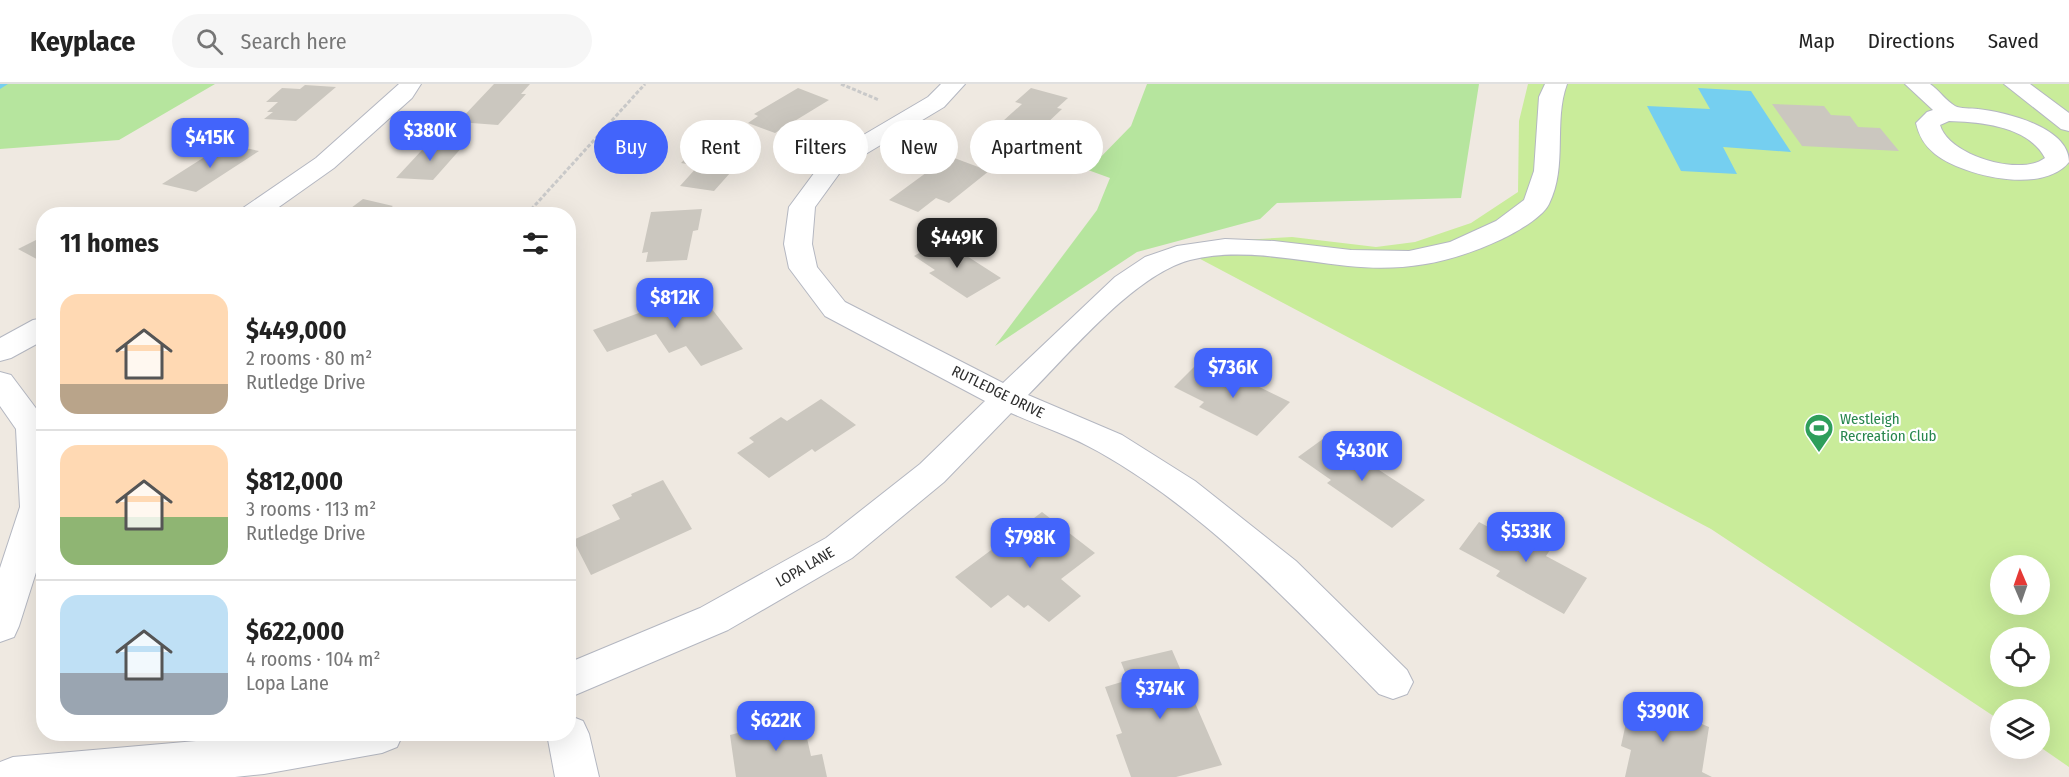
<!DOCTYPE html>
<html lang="en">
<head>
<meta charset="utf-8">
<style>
  :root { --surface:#fff; --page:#f6f6f6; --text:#222; --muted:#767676; --line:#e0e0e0; --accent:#4264fb }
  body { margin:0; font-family:"Fira Sans Condensed",sans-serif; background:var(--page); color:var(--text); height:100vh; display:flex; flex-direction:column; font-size:22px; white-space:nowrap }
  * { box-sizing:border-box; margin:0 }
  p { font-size:20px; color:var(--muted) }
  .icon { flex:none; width:33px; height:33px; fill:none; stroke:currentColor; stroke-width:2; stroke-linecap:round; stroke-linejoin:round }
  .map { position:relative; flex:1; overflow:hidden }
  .panel { position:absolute; left:36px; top:123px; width:540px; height:534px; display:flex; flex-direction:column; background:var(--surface); border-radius:24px; box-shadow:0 6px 24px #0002 }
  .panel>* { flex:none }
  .hud { position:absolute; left:594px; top:36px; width:570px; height:54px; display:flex; gap:12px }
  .needle { width:39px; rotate:358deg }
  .controls { position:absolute; left:1990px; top:471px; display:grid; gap:12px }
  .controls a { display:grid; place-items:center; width:60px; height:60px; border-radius:50%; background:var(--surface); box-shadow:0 6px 24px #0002; font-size:30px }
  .price { position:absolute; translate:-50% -51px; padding:0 14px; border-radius:12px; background:var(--accent); color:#fff; font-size:20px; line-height:39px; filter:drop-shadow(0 2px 3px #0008) }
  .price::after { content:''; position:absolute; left:50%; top:36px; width:18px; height:14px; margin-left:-9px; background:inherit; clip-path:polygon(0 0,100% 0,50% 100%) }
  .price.active { background:#222; color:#fff }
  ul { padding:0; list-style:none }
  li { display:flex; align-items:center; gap:18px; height:150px; padding:0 24px }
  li+li { border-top:2px solid var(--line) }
  li span { display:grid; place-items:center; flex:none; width:168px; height:120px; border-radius:18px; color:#555 }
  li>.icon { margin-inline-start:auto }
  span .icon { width:72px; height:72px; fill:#fffc; stroke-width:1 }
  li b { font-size:26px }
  h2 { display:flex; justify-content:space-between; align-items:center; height:72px; padding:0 24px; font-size:26px }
  .tag { padding:0 21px; border-radius:27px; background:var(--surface); box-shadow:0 6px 24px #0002; font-size:21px; line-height:54px }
  .tag.active { background:var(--accent); color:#fff }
  header { display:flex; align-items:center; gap:36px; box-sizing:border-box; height:84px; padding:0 30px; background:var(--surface); border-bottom:2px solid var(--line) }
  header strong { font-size:28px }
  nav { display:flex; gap:33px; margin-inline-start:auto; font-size:21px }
  .search { width:420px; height:54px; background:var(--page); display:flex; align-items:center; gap:15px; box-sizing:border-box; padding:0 21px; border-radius:33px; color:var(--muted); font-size:22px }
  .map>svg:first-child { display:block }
</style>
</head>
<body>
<header>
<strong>Keyplace</strong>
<div class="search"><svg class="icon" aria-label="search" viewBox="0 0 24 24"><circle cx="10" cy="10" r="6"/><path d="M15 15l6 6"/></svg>Search here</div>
<nav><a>Map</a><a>Directions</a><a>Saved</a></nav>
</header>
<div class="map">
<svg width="2069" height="693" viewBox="0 0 2069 693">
  <rect width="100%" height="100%" fill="#efe9e1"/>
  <path fill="#b6e59e" d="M0 0H215L119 56 0 65Z
    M1147 0H1479L1461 114 1277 119 1260 135 1137 168 995 262 1097 126 1110 94 1088 86 1131 42Z"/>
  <path fill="#c9ec9a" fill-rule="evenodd" d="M1528 0H2069V683L2040 663V626H2001V637L1711 445 1187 168 1210 158 1292 153 1376 163 1415 158 1471 139 1518 108 1519 37ZM2001 482H2040V520H2001ZM2001 554H2040V592H2001Z"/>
  <path fill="#75cff0" d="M1698 4 1751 7 1791 68 1723 63 1737 90 1681 87 1647 22 1710 25Z"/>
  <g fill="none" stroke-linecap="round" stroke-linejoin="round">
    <path fill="#75cff0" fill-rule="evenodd" d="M0 0H8L0 5Z"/>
  </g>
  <path fill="#cbc7bf" d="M494 0H530L521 10H526L498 41 458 38Z
    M305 1 336 3 296 37 264 35 273 28H267L278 18H266L282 4 300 5Z
    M798 4 829 16 775 49 748 39 758 32 754 30Z
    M1031 4 1068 14 1057 24 1062 25 1044 42 1038 40 1023 54 993 46 1022 20 1015 18Z
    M1772 20 1824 22 1831 31 1850 32 1858 43 1880 44 1899 67 1802 62Z
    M697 53 755 61 714 107 680 102 698 82 681 79 697 63 689 62Z
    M433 59 464 61 433 96 396 94 422 66 426 67Z
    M231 61 259 67 196 108 162 100 203 74 208 75Z
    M949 72 989 87 949 119 936 114 918 128 889 116Z
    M363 115 393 122 382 130H343Z
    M105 123 120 130H61L76 124 89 130Z
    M702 125 698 146 693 147 687 176 646 178 648 168 642 169 651 128Z
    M44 152V179L18 165Z
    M942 156 1001 194 967 214 929 189 935 186 914 172Z
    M698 207 743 265 701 282 686 262 669 269 656 250 607 268 593 246Z
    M1197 280 1229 296 1235 291 1290 318 1257 352 1199 323 1204 318 1174 303Z
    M821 315 856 341 815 368 812 365 769 394 737 369 754 358 749 354 781 333 787 337Z
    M1327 352 1425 416 1392 444 1327 399 1331 396 1298 373Z
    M663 396 692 445 591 491 573 456 620 435 612 421 632 412 631 410Z
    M1042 428 1095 469 1061 495 1081 512 1049 538 1028 521 1024 524 1008 511 991 524 955 493Z
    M1517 436 1556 457 1546 472 1587 494 1564 530 1496 492 1500 487 1459 465 1479 438 1505 452Z
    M1172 566 1222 681 1176 693H1131L1116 651 1122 649 1105 603 1128 596 1121 578Z
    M1632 611 1709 643 1702 688 1712 693H1625L1631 666 1621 662Z
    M802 632 811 672 822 670 827 693H736L730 651Z"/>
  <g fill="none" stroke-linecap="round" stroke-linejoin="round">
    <g stroke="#b4b7c1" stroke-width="2">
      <path id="minor" d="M399 0H421L412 14 334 84 269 130H239L243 124 316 74Z
        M941 0H965L944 23 844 83 815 123 812 160 817 183 845 218 1003 299 1115 193 1145 173 1177 162 1225 155 1274 157 1351 166 1409 167 1450 158 1496 137 1524 116 1534 87 1539 13 1545 0H1567C1553 38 1568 82 1549 120 1543 133 1515 149 1502 155 1451 179 1405 188 1348 182 1298 177 1241 163 1190 176 1134 191 1070 269 1028 311L1122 351 1195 397 1296 477 1407 586 1413 598 1407 610 1393 615 1379 610C1293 522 1207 429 1099 368 1072 352 1040 342 1011 329L944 398 852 474 728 546 568 614V579L700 524 826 454 920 380 985 317 825 232 789 184 784 160 789 123 826 73 928 13Z
        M1905 0H1930C1939 6 1946 17 1955 22 1960 25 1971 24 1978 25 2005 28 2069 43 2069 78 2043 111 1963 92 1935 70 1924 61 1919 52 1916 39L1927 28 1933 26ZM1949 37C1981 38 2028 42 2045 74 2020 93 1948 71 1940 41Z
        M2004 0H2030L2069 29V47L2061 45Z
        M44 234V256L11 274 0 277V254L33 236Z
        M0 288 11 291 44 335V463L19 542 14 553 0 558V484L20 423 16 345 0 322Z
        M568 631 583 637 589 650 599 693H555L547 650H568Z
        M276 650H403L397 663 382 669 264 690 235 693H0V678L13 673Z"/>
    </g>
    <path stroke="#c9c9c9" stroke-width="3" stroke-dasharray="4 2" stroke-linecap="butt" d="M841 0 879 16
      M527 130 645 0"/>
    <use href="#minor" fill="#fff" fill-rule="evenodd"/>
  </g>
  <defs>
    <g id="stadium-pin" transform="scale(1.5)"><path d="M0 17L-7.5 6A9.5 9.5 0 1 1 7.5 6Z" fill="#2e9e5b" stroke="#fff"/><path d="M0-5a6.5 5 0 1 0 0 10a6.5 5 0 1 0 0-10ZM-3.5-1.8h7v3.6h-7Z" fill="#fff"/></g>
  </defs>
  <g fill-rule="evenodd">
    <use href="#stadium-pin" x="1819" y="344"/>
  </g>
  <g text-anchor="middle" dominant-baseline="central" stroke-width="4.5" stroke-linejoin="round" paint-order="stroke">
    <g font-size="15" fill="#2e2e2e" stroke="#fff">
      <text transform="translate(998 308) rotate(26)">RUTLEDGE DRIVE</text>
      <text transform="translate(805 483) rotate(-30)">LOPA LANE</text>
    </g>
    <g font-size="15" fill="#27864d" stroke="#fff" text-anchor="start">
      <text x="1840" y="335">Westleigh<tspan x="1840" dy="17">Recreation Club</tspan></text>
    </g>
  </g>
</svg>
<div class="controls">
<a><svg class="needle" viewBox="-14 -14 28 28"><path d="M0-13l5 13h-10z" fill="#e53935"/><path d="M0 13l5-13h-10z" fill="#767676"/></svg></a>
<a><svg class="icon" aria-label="locate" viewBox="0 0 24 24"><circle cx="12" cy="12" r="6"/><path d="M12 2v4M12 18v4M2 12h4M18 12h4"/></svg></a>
<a><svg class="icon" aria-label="layers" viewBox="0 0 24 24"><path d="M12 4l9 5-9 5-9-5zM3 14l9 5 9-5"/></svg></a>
</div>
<b class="price" style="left:430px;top:78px">$380K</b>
<b class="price" style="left:210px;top:85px">$415K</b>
<b class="price active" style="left:957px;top:185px">$449K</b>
<b class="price" style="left:675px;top:245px">$812K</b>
<b class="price" style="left:1233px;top:315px">$736K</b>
<b class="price" style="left:1362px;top:398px">$430K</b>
<b class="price" style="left:1526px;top:479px">$533K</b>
<b class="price" style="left:1030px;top:485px">$798K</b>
<b class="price" style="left:1160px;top:636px">$374K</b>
<b class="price" style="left:1663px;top:659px">$390K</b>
<b class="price" style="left:776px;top:668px">$622K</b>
<div class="hud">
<a class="tag active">Buy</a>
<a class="tag">Rent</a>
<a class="tag">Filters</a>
<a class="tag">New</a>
<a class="tag">Apartment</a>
</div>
<section class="panel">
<h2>11 homes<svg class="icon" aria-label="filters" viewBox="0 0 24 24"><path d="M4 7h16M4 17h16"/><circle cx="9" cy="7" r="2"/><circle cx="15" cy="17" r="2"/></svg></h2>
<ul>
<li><span style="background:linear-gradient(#ffd9b3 75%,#b9a48a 0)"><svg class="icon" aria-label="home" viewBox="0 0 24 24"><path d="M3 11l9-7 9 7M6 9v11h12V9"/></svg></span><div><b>$449,000</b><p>2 rooms · 80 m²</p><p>Rutledge Drive</p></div></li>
<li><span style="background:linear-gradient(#ffd9b3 60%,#8fb573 0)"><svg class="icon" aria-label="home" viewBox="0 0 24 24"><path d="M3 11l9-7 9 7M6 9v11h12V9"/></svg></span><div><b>$812,000</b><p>3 rooms · 113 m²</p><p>Rutledge Drive</p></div></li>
<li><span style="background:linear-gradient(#bfe0f5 65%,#9aa5b1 0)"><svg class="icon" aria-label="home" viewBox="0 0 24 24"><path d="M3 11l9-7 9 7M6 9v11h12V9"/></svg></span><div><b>$622,000</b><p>4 rooms · 104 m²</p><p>Lopa Lane</p></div></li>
</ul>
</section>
</div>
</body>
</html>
